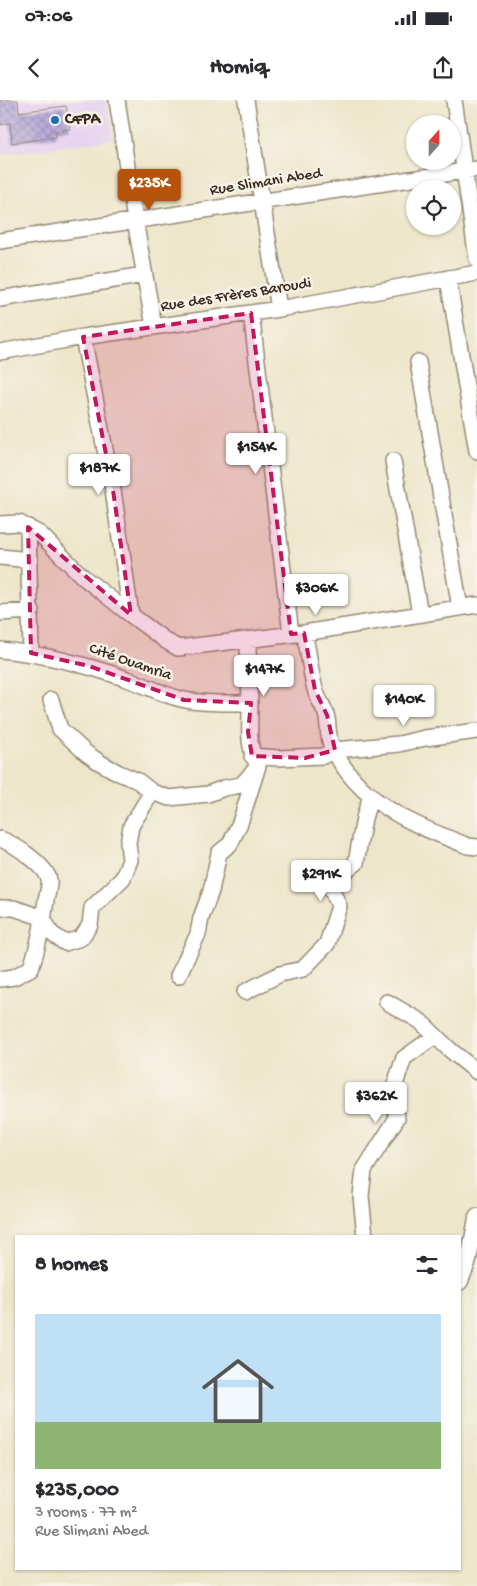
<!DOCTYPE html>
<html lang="en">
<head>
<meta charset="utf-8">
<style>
  :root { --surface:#fff; --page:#f2f2f3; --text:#2b2b33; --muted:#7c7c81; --accent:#b45309 }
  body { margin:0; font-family:"Gochi Hand",sans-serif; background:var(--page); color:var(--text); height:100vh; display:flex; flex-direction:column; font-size:19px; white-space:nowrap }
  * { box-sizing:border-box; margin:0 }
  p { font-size:16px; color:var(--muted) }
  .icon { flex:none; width:28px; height:28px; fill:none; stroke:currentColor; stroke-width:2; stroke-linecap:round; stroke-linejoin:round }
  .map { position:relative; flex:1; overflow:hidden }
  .drawer { position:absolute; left:15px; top:1135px; width:446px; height:335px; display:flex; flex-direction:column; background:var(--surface); border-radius:0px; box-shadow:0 1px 4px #0004 }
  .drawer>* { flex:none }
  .needle { width:32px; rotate:21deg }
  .controls { position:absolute; left:406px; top:15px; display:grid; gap:10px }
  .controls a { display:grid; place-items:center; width:55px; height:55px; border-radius:50%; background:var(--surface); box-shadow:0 1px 4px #0004; font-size:25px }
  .price { position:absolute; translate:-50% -42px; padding:0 11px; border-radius:5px; background:#fff; color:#222; font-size:16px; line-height:32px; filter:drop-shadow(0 1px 2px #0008) }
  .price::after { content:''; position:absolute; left:50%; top:30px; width:15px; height:11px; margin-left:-8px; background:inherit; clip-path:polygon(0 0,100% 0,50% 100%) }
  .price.selected { background:var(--accent); color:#fff }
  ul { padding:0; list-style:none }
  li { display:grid; align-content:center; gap:10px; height:265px; padding:0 20px }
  li span { display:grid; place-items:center; height:155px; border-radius:0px; color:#555 }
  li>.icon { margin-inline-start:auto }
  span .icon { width:90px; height:90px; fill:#fffc; stroke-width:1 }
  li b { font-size:21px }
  h2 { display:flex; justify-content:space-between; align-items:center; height:60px; padding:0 20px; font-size:21px }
  .status { display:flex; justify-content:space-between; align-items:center; height:35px; padding:0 25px; background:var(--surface); direction:ltr }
  .status svg { height:14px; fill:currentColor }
  header { display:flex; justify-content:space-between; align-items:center; height:65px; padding:0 20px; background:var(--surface); font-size:22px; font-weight:800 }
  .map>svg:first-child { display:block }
</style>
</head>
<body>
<div class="status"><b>07:06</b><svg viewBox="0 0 49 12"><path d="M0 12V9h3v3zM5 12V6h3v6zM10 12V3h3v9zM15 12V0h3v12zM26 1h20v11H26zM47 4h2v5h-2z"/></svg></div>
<header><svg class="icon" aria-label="back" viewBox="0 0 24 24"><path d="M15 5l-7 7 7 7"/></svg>Homiq<svg class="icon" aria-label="share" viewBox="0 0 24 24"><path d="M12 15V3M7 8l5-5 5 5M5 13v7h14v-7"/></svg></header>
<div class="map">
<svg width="477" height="1486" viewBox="0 0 477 1486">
  <defs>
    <pattern id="building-cross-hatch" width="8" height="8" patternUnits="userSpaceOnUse" patternTransform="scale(1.25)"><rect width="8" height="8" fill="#b3a6da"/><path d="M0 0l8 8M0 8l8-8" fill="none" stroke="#9387b0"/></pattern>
  </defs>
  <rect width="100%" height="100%" fill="#f7f3e8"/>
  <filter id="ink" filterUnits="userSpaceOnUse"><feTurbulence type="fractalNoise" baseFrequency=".02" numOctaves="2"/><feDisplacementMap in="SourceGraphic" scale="10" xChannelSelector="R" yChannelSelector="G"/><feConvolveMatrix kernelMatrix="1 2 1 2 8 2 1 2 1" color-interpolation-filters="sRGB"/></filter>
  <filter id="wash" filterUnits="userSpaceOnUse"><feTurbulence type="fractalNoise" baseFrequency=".0096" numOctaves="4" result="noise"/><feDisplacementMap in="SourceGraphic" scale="20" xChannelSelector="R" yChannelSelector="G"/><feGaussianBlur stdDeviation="1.12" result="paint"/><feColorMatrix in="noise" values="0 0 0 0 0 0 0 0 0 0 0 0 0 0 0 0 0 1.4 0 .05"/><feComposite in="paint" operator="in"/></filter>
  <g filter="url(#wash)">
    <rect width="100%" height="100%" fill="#ede6ca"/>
    <path fill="#e6d2f0" d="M0 0H107L113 39 0 55Z"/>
    <g id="blocks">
      <path fill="url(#building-cross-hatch)" d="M0 0H18L19 12 66 6 70 29 55 31 56 37 12 43 10 23 0 25Z
        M477 76V104H476L471 77Z"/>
    </g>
  </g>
  <g filter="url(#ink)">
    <use href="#blocks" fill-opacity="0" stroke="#948874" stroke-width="1"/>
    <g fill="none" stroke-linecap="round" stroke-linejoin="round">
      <g stroke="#948874" stroke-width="18">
        <path id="minor" d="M117 0 135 120 154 227
          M246 0 279 209
          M454 0 477 159
          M0 141 477 69
          M448 178 477 351
          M0 199 144 175
          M251 213 291 534
          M83 237 113 390 131 515 166 541 178 548 304 533 477 505
          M0 252 83 237 279 209 477 173
          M418 262 460 508
          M393 361 420 514
          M0 424 19 423 40 434 83 477 131 515
          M28 427 31 553
          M0 457 30 460
          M0 513 32 511
          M304 533C309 552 310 571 315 589 317 598 323 605 326 614 329 623 327 634 331 644 357 703 412 724 468 746L477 747
          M0 550C45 554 84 564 127 579 146 585 164 596 185 600 206 604 228 603 250 603
          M51 600 60 629 86 653 99 662 119 673 138 681 152 692 169 698 208 694 224 688 241 685 254 671
          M252 656 278 658 323 656 335 650 399 644 425 638 477 631
          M0 739C13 743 47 766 49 780 50 786 47 794 46 800 43 824 39 844 31 868L14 877 0 879
          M0 808H14L43 818
          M43 818 51 833 65 843 81 838 90 825 92 808 123 778 130 760 128 743 131 726 152 692
          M178 876 198 834 201 818 211 791 219 753 230 744 240 723 258 666C247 645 250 632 250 610 250 586 248 563 248 540
          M245 892 280 874 303 869 327 844 339 806 332 790 334 777 345 772 356 763 364 718 371 695
          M387 902 420 921 449 949 477 972
          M365 1136 361 1096 364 1070 397 1018 393 990 404 958 435 936
          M460 1182 468 1162 477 1116"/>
      </g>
      <use href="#minor" stroke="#fff" stroke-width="15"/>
    </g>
  </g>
  <path fill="#c2185b" fill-opacity="0.2" stroke="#c2185b" stroke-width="4" stroke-dasharray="10 6" stroke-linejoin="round" d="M251 213 291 534 304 533 315 590 327 615 335 650 305 658 252 656 248 632 251 603 184 600 89 566 31 553 28 427 131 515 113 390 83 237Z"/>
  <circle fill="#1f6fb2" stroke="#f7f3e8" stroke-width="2" cx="55" cy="20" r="5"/>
  <g text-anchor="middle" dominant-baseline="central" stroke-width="5" stroke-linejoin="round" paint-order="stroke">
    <g font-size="16" font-weight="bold" fill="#3b2a1e" stroke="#f7f3e8" text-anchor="start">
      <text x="65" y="20">CFPA</text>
    </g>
    <g font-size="16" fill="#3b2a1e" stroke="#f7f3e8">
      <text transform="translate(266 83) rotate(-9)">Rue Slimani Abed</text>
      <text transform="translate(236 196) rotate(-9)">Rue des Frères Baroudi</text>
      <text transform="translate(130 563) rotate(19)">Cité Ouamria</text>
    </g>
  </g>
</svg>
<div class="controls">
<a><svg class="needle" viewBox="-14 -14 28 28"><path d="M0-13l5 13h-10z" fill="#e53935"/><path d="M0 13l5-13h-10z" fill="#7c7c81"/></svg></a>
<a><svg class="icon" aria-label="locate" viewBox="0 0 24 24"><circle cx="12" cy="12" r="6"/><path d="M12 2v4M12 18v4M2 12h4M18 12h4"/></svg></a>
</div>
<b class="price selected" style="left:149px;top:111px">$235K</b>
<b class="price" style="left:256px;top:375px">$154K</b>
<b class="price" style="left:99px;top:396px">$187K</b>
<b class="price" style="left:316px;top:516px">$306K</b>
<b class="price" style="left:264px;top:597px">$147K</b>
<b class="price" style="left:404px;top:627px">$140K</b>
<b class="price" style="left:321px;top:802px">$291K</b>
<b class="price" style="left:376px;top:1024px">$362K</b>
<section class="drawer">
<h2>8 homes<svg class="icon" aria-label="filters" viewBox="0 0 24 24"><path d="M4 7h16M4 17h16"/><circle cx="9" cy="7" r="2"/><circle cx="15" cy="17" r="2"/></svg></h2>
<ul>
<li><span style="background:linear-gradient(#bfe0f5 70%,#8fb573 0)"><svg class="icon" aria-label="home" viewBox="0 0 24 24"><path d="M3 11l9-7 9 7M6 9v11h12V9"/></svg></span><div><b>$235,000</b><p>3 rooms · 77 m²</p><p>Rue Slimani Abed</p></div></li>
</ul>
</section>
</div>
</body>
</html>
